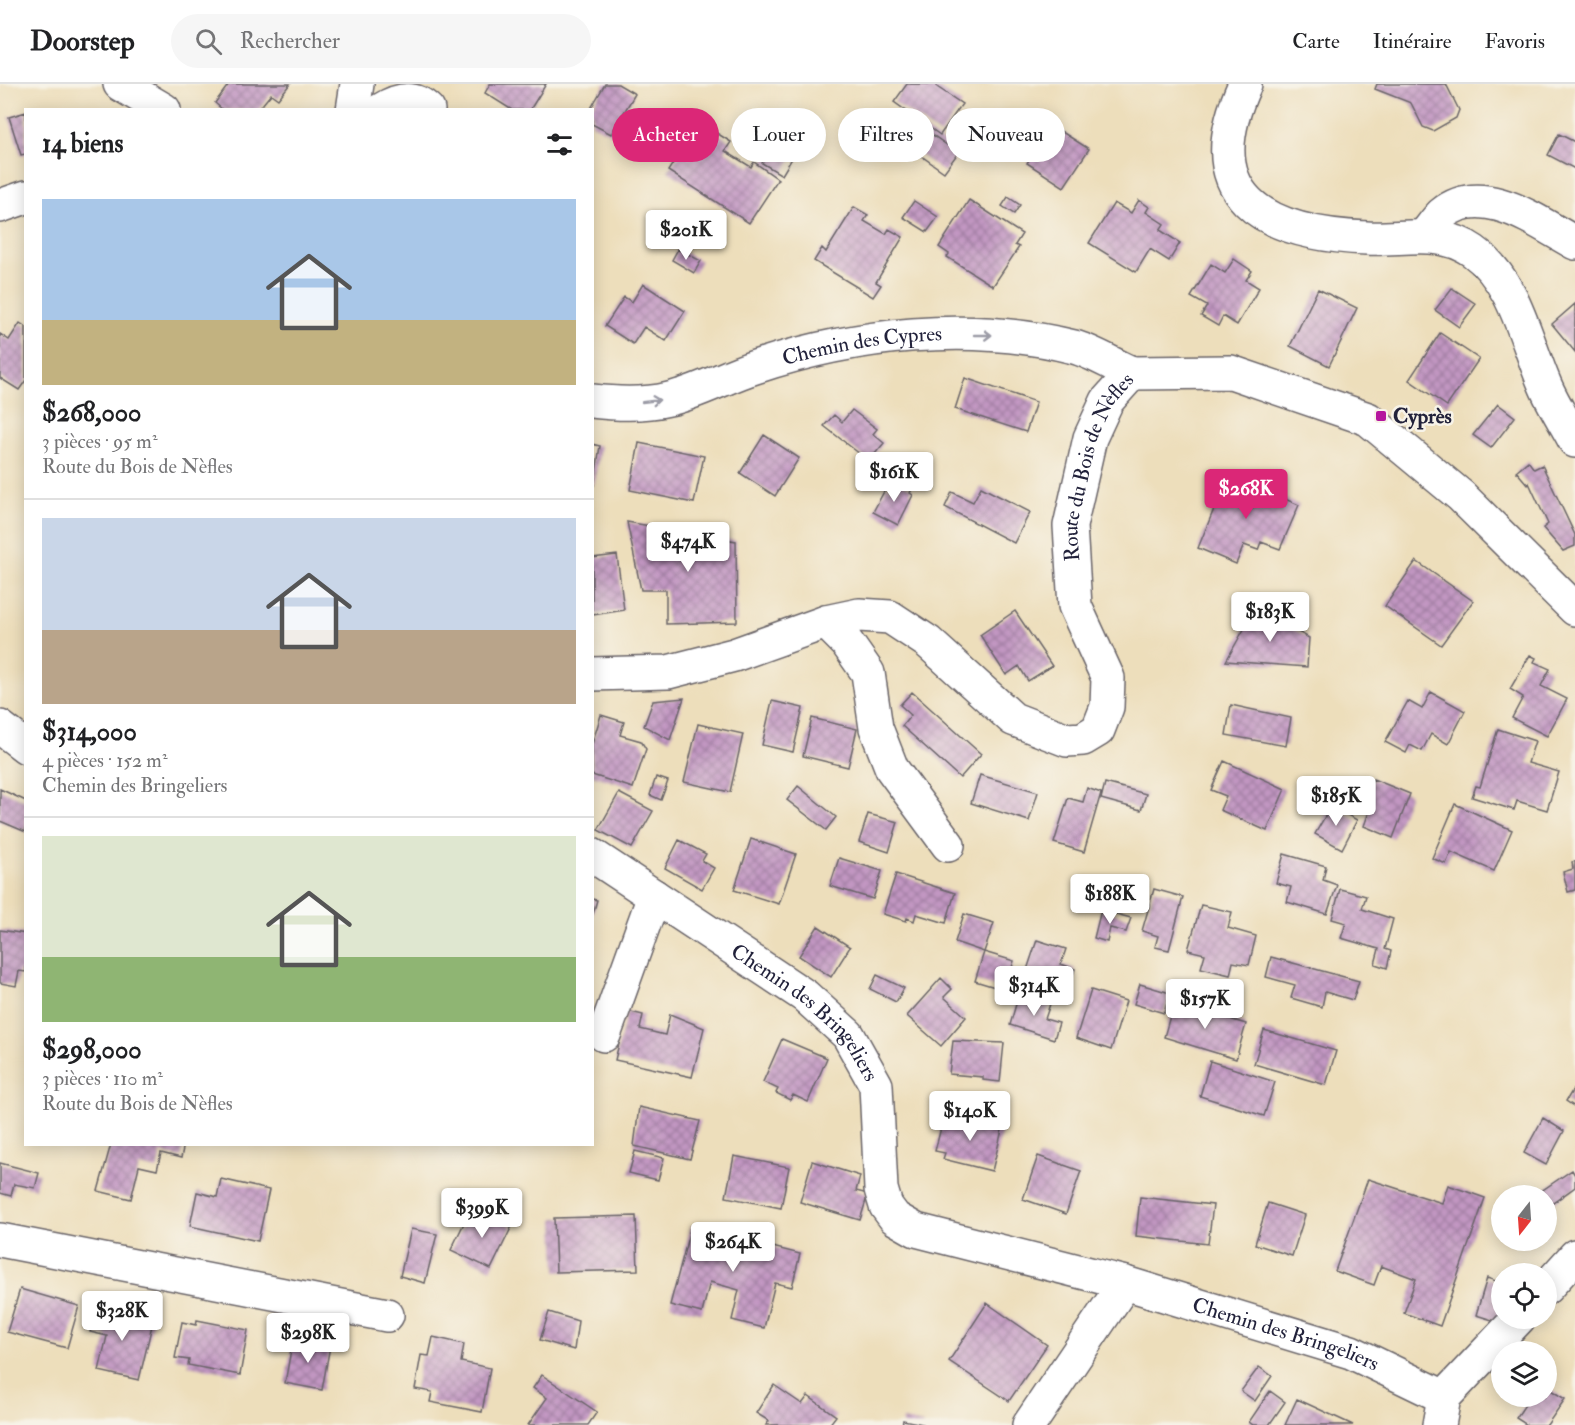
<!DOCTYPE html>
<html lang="fr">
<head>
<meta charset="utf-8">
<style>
  :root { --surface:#fff; --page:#f6f6f6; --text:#202124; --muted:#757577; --line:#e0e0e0; --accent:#db2777 }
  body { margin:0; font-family:"IM FELL Double Pica",serif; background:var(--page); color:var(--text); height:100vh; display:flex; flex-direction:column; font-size:22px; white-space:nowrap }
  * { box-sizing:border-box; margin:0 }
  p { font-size:20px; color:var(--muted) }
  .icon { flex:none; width:33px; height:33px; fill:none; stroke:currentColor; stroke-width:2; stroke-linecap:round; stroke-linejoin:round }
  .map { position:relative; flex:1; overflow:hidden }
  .details { position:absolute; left:24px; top:24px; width:570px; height:1038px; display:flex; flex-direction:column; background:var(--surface); border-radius:0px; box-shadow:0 3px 15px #0003 }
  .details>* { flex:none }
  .top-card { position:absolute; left:612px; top:24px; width:570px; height:54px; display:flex; gap:12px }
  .needle { width:39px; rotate:197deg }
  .tools { position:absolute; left:1491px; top:1101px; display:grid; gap:12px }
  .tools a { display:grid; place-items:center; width:66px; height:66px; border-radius:50%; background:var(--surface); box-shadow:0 3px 15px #0003; font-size:30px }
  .price { position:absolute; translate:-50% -51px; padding:0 14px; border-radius:6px; background:#fff; color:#222; font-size:20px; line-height:39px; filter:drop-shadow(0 2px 3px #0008) }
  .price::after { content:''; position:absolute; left:50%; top:36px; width:18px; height:14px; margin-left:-9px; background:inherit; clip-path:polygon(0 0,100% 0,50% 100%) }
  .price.on { background:var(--accent); color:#fff }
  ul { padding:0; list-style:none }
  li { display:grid; align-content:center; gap:12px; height:318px; padding:0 18px }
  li+li { border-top:2px solid var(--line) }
  li span { display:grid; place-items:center; height:186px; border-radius:0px; color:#555 }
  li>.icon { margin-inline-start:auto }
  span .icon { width:108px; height:108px; fill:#fffc; stroke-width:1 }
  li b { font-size:26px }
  h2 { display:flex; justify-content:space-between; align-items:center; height:72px; padding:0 18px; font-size:26px }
  .chip { padding:0 21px; border-radius:27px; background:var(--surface); box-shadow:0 3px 15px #0003; font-size:21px; line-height:54px }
  .chip.on { background:var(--accent); color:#fff }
  header { display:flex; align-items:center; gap:36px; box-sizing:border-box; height:84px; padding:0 30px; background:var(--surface); border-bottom:2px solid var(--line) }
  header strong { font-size:28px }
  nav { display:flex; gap:33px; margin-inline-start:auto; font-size:21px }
  .search { width:420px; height:54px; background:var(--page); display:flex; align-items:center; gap:15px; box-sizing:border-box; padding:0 21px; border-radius:33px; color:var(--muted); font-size:22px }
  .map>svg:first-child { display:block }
</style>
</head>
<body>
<header>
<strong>Doorstep</strong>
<div class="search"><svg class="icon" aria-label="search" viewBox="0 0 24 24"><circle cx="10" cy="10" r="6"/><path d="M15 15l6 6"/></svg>Rechercher</div>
<nav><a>Carte</a><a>Itinéraire</a><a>Favoris</a></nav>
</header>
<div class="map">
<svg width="1575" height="1341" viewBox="0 0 1575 1341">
  <defs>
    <pattern id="building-cross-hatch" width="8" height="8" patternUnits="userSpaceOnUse" patternTransform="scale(1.5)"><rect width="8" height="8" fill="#c297c2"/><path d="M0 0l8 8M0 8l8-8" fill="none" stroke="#9d7b9f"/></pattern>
  </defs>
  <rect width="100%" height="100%" fill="#f7f3e8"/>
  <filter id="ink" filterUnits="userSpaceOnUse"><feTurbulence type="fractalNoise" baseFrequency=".0167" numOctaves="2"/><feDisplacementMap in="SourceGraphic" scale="12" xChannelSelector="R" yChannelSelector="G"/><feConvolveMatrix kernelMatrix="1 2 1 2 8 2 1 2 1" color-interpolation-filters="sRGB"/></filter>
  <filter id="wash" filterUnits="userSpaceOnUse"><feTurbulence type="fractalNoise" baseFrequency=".008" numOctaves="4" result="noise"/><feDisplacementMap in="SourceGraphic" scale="24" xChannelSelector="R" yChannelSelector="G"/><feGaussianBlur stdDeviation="1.35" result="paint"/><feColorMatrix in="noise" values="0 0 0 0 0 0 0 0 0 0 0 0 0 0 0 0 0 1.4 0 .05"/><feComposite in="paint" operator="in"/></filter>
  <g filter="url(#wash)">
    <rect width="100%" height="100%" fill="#eddebb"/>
    <g id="blocks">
      <path fill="url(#building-cross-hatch)" d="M229 0H290L278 15 271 10 258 26H223L215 19Z
        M490 0H546L530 26H512L485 9Z
        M605 0H618L635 10 611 50 592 40V26H590Z
        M907 0H938L937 3 962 20 940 51 894 18Z
        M1377 0H1446L1459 26 1456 34 1433 47 1423 43 1411 19 1375 5Z
        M26 28V70L21 71 9 33Z
        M910 35 958 69 944 88 896 54Z
        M699 38 731 58 725 67 751 83 754 78 778 95 749 139 668 87Z
        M1051 41 1089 65 1064 103 1027 79Z
        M1559 50 1575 58V85L1548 71Z
        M775 59 794 71 782 91 762 79Z
        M1008 113 1020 121 1014 130 1002 122Z
        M969 116 1022 150 1015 161 1019 163 993 202 947 173 949 170 939 163Z
        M1139 116 1149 123 1146 128 1164 140 1160 146 1180 159 1169 177 1150 165 1136 188 1089 159 1114 119 1131 129Z
        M914 117 938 133 927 148 903 133Z
        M854 123 868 131 864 137 886 150 889 145 903 153 876 198 881 201 873 213 814 177 822 164 826 168Z
        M678 165 701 177 694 189 672 176Z
        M1234 175 1252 187 1246 196 1259 204 1237 241 1223 232 1218 242 1201 232 1207 222 1191 213 1211 180 1225 189Z
        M643 200 685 227 666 257 644 243 633 260 605 242 624 213 632 218Z
        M1452 204 1476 220 1459 243 1435 226Z
        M1318 205 1357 224 1329 282 1290 262Z
        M1575 220V268L1552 240Z
        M20 239 26 243V296L19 306 0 294V250L9 256Z
        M1440 249 1479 275 1447 322 1409 296Z
        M965 294 1036 318 1026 348 955 325Z
        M1498 320 1515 333 1491 364 1473 351Z
        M852 326 877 345 873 350 884 359 869 377 824 342 834 331 842 338Z
        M764 351 799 374 775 412 740 389Z
        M639 359 704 372 694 419 630 406Z
        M592 360 600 362 594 401H592Z
        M1528 377 1534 385 1542 381 1575 451V462L1563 467 1543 444 1548 440 1529 399 1528 401 1516 387Z
        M1228 391 1299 421 1280 465 1261 458 1258 466 1244 461 1236 480 1198 464Z
        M901 399 912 405 910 409 913 411 898 441 873 428 887 402 897 407Z
        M981 403 1030 428 1014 459 945 423 952 408 973 418Z
        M627 438 736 457 737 538 666 540V506H641Z
        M617 471 624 526 592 531V474Z
        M1416 477 1473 517 1441 561 1385 522Z
        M1256 524 1309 554 1307 583 1226 577Z
        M1015 527 1052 582 1028 597 1019 582 1006 591 980 551Z
        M1530 571 1536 574 1534 578 1550 585 1541 602 1567 615 1547 652 1512 634 1523 613 1510 605Z
        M912 608 981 670 960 694 902 642 911 631 900 621Z
        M1431 608 1465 627 1448 660 1431 650 1422 667 1410 661 1406 669 1385 658 1408 617 1422 625Z
        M684 614 670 656 644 642 653 617Z
        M772 617 803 624 793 668 762 661Z
        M1231 621 1291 634 1286 662 1226 651Z
        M601 631 624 638 620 651 641 657 646 665 633 704 592 691V660Z
        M812 634 857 645 848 683 803 672Z
        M698 640 743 650 730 708 684 698Z
        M1498 645 1535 657 1528 679 1559 688 1547 726 1517 717 1514 726 1472 713 1476 702 1480 703Z
        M1224 677 1285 705 1267 747 1220 726 1226 712 1211 706Z
        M980 691 1038 708 1029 737 971 719Z
        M656 693 668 697 661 716 650 711Z
        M1373 695 1410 710 1393 754 1364 742 1369 728 1361 725Z
        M1105 699 1146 710 1141 726 1101 715Z
        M798 702 836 733 826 746 787 716Z
        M1087 704 1101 709 1084 768 1054 759 1068 714 1083 718Z
        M0 705 26 717V748L0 737Z
        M619 709 653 727 632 764 598 746Z
        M1455 720 1512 746 1494 787 1451 768 1446 780 1432 774Z
        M1331 722 1357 736 1342 765 1315 750Z
        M868 730 898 738 889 768 859 758Z
        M751 755 796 770 779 820 734 806Z
        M679 756 706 770 702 777 714 784 702 805 665 784Z
        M1284 770 1326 782 1323 796 1337 801 1327 830 1287 818 1291 803 1276 799Z
        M839 774 882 787 873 815 830 802Z
        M1575 777V806L1568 808 1563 788 1573 785 1572 778Z
        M896 790 955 809 946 839 916 830 914 837 907 834 906 837 883 830Z
        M1154 805 1183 813 1169 866 1155 863 1158 852 1142 847Z
        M1340 805 1366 812 1362 825 1393 835 1385 865 1391 867 1387 884 1375 880 1379 865 1341 854 1346 839 1332 835Z
        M592 815 597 816 593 830H592Z
        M1201 821 1232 828 1228 844 1256 852 1249 881 1233 878 1230 891 1201 884 1205 870 1188 866Z
        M1101 826 1131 834 1126 848 1110 844 1107 858 1094 854Z
        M964 830 994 839 984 868 955 858Z
        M818 842 850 863 831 893 799 872Z
        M0 846 26 850V888L19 887 16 902 0 899Z
        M1037 856 1066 865 1061 880 1075 885 1070 900 1027 886Z
        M984 868 1014 877 1005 906 975 897Z
        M1271 873 1359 897 1353 916 1325 908 1322 923 1291 914 1295 901 1266 893Z
        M877 891 904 904 896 918 870 905Z
        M941 894 952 905 944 913 966 933 941 962 907 932Z
        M1140 900 1170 909 1164 929 1134 920Z
        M1091 906 1126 917 1111 966 1076 954Z
        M1019 910 1050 920 1045 935 1059 939 1054 955 1010 941Z
        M1174 918 1246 940 1236 975 1164 953Z
        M627 927 643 931 640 945 665 951 670 930 704 944 692 993 615 976Z
        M1264 946 1336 967 1326 1001 1254 980Z
        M782 955 827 974 808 1018 793 1011 790 1016 776 1009 778 1005 763 998Z
        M953 957 1004 959 1000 998 983 996V993L949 990Z
        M1210 977 1275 998 1264 1032 1200 1012Z
        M1575 1002V1023L1566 1017Z
        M639 1023 700 1037 690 1075 634 1062Z
        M954 1031 1003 1042 992 1087 943 1075 945 1069 935 1067 943 1036 952 1038Z
        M1543 1034 1564 1047 1546 1081 1524 1069Z
        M111 1060H184L181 1074 161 1069 157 1086 139 1082 131 1115 98 1107Z
        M635 1067 664 1074 658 1096 629 1089Z
        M734 1072 789 1083 781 1124 726 1113Z
        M1038 1072 1081 1087 1066 1130 1023 1115Z
        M812 1077 860 1092 856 1107 868 1110 860 1136 800 1118Z
        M0 1079 39 1089 35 1104 14 1100 11 1112 0 1109Z
        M1572 1086 1575 1091V1103L1546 1124V1112H1534Z
        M221 1095 269 1106 258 1157 190 1142 197 1108 217 1113Z
        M1368 1095 1442 1119 1448 1101 1485 1114 1440 1242 1404 1229 1416 1195 1381 1182 1374 1201 1335 1187Z
        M1140 1113 1213 1121 1208 1160 1136 1152Z
        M1268 1119 1305 1131 1292 1172 1255 1160Z
        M469 1129 482 1135 485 1129 512 1142 491 1185 451 1166Z
        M636 1132 638 1186 556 1188 554 1134Z
        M691 1142 800 1170 792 1203 775 1199 764 1244 732 1236 739 1206 710 1198 702 1229 670 1221Z
        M411 1145 437 1150 425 1199 400 1192Z
        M1487 1194 1502 1199V1239L1476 1231Z
        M20 1205 79 1222 67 1264 7 1248Z
        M987 1219 1047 1261 1009 1317 949 1277Z
        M96 1224 153 1237 139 1296 99 1287 107 1252 90 1248Z
        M549 1228 578 1237 574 1266 540 1256Z
        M197 1236 248 1246 240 1291 188 1281 189 1276 175 1274 182 1238 196 1241Z
        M433 1253 464 1260 461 1278 490 1284 482 1328 430 1318 432 1308 415 1305 421 1271 429 1272Z
        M293 1255 330 1262 322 1306 285 1299Z
        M1259 1283 1272 1292 1255 1317 1241 1307Z
        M542 1291 597 1328 588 1341H528L547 1314 533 1304Z
        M774 1301 802 1320 808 1312 836 1332 829 1341H766L769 1337 756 1329Z
        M1546 1303 1565 1315 1547 1341H1527L1516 1334 1531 1312H1546Z
        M1270 1307 1285 1318 1269 1341H1253L1249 1338Z
        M1297 1315 1353 1341H1285Z
        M903 1336 923 1340V1341H902Z"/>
    </g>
  </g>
  <g filter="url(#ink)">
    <use href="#blocks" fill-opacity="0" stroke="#696468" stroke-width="1.5"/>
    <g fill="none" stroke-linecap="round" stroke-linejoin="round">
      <g stroke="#696468" stroke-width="36">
        <g id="minor">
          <path d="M120 0 164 26"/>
          <path d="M1245 0C1194 112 1263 150 1367 154 1403 156 1441 144 1473 167 1515 197 1525 255 1545 301 1553 320 1565 338 1575 357"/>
          <path d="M353 26 357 0"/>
          <path d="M381 26C397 16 413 11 428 26"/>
          <path d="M0 122 26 113"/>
          <path d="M1424 152C1430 145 1436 136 1442 130 1483 96 1538 139 1575 159"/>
          <path id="s1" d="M592 317C618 320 644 321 669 315 699 308 726 292 755 283 855 250 970 237 1074 263 1093 268 1113 281 1132 289"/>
          <path d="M826 538 847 559 868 589 876 644 892 685 948 761"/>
          <path id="s2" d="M592 590 668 588 734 571 826 538 859 531 890 533 928 558 1013 635 1067 656 1083 655 1098 646 1107 623 1108 594 1075 522 1070 442 1090 354 1107 317 1132 289 1231 288 1368 335 1461 412 1575 525"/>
          <path d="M0 643 26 663"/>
          <path id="s3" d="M592 771 805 912 848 951 876 1001 881 1105 886 1122 895 1134 916 1146 1125 1199 1351 1268 1444 1313"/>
          <path d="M604 951 654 812"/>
          <path d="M0 1156 387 1231"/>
          <path d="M1546 1204 1575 1172"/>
          <path d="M1029 1341 1125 1199"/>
          <path d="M1439 1341 1444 1313 1519 1234"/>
        </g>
      </g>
      <use href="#minor" stroke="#fff" stroke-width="33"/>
    </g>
    <defs><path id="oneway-shaft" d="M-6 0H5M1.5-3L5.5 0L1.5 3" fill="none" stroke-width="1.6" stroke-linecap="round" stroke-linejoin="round" transform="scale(1.5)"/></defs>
    <g stroke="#9c9ca7">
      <use href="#oneway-shaft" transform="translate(983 251)"/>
      <use href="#oneway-shaft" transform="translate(651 317) rotate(-7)"/>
    </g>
  </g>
  <rect fill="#b5179e" stroke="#f7f3e8" stroke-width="2" x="1375" y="326" width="12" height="12" rx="3"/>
  <g text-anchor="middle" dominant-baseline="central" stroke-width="5" stroke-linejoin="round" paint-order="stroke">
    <g font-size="21" fill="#22223b" stroke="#f7f3e8">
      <text stroke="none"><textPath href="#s1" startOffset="279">Chemin des Cypres</textPath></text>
      <text stroke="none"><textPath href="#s2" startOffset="836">Route du Bois de Nèfles</textPath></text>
      <text stroke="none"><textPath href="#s3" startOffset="267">Chemin des Bringeliers</textPath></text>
      <text stroke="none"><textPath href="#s3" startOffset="916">Chemin des Bringeliers</textPath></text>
    </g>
    <g font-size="21" font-weight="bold" fill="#22223b" stroke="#f7f3e8" text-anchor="start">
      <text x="1393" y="332">Cyprès</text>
    </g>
  </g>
</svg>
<div class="tools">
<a><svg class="needle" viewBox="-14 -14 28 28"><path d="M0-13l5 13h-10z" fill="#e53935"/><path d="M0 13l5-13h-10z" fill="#757577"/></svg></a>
<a><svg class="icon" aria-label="locate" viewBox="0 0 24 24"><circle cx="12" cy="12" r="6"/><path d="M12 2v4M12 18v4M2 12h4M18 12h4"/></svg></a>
<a><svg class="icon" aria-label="layers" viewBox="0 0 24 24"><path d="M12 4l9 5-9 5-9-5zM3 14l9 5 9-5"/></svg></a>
</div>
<b class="price" style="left:686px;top:177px">$201K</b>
<b class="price" style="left:894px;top:419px">$161K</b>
<b class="price on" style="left:1246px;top:436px">$268K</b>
<b class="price" style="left:688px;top:489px">$474K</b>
<b class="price" style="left:1270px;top:559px">$183K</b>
<b class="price" style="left:1336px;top:743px">$185K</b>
<b class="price" style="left:1110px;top:841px">$188K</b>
<b class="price" style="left:1034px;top:933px">$314K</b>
<b class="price" style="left:1205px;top:946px">$157K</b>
<b class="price" style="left:970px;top:1058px">$140K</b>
<b class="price" style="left:482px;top:1155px">$399K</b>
<b class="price" style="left:733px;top:1189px">$264K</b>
<b class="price" style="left:122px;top:1258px">$328K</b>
<b class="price" style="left:308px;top:1280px">$298K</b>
<div class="top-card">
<a class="chip on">Acheter</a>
<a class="chip">Louer</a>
<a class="chip">Filtres</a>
<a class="chip">Nouveau</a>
</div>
<section class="details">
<h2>14 biens<svg class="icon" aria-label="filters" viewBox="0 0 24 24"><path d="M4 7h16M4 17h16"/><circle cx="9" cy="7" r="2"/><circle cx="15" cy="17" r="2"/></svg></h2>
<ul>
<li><span style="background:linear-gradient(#a9c7e8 65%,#c2b280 0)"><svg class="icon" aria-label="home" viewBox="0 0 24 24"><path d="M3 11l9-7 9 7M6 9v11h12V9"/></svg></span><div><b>$268,000</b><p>3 pièces · 95 m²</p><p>Route du Bois de Nèfles</p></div></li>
<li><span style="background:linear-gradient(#c9d6e8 60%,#b9a48a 0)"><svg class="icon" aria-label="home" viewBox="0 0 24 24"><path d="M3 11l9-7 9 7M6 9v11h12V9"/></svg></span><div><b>$314,000</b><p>4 pièces · 152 m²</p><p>Chemin des Bringeliers</p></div></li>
<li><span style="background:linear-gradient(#dfe7d0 65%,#8fb573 0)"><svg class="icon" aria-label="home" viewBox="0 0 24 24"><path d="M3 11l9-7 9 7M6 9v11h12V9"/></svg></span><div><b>$298,000</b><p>3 pièces · 110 m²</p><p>Route du Bois de Nèfles</p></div></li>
</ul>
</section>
</div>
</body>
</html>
